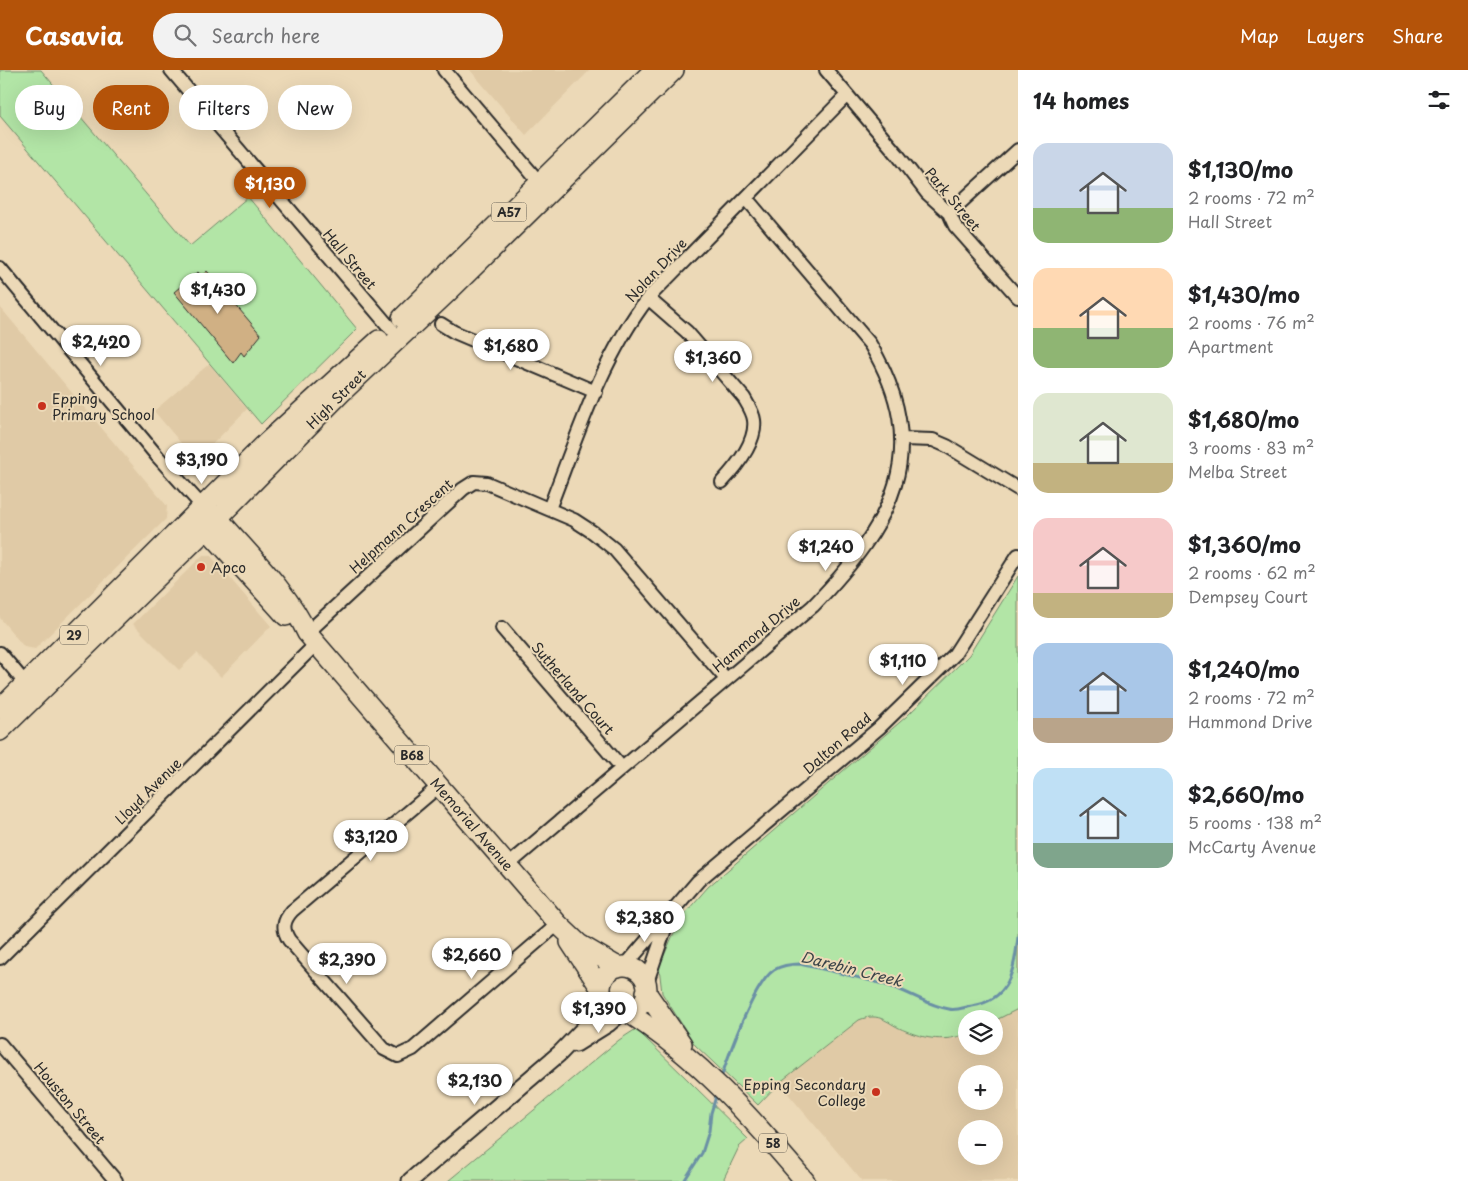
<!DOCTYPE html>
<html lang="en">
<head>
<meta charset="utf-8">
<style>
  :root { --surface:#fff; --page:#f2f2f2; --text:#202124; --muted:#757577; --accent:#b45309 }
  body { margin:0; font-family:"Playpen Sans",sans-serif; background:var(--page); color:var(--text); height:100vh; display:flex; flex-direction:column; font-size:19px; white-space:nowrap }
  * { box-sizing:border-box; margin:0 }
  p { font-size:16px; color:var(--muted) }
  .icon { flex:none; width:28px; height:28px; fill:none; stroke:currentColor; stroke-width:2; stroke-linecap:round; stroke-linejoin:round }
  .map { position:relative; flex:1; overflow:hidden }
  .details { display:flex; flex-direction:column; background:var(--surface); width:450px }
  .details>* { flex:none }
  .hud { position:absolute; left:15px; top:15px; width:475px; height:45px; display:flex; gap:10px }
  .tools { position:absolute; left:958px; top:940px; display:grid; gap:10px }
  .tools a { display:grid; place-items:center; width:45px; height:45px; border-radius:50%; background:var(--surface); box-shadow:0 5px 20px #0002; font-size:25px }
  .price { position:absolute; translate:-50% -42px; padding:0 11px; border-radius:18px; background:#fff; color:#222; font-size:16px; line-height:32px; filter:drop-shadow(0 1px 2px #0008) }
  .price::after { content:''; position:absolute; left:50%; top:30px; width:15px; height:11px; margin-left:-8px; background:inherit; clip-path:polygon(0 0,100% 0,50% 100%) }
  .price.current { background:var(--accent); color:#fff }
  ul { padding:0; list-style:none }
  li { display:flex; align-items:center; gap:15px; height:125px; padding:0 15px }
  li span { display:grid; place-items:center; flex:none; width:140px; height:100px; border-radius:15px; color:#555 }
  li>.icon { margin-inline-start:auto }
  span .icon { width:60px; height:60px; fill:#fffc; stroke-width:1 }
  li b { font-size:21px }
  h2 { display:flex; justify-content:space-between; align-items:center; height:60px; padding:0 15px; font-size:21px }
  .chip { padding:0 18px; border-radius:22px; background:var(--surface); box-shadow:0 5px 20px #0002; font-size:18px; line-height:45px }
  .chip.current { background:var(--accent); color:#fff }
  header { display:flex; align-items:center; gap:30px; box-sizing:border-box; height:70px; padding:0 25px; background:var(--accent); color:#fff }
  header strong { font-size:24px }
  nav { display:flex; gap:28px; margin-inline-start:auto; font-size:18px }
  .search { width:350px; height:45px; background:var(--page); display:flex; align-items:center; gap:12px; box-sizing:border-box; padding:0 18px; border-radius:28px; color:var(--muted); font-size:19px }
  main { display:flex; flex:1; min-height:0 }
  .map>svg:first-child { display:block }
</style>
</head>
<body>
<header>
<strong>Casavia</strong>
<div class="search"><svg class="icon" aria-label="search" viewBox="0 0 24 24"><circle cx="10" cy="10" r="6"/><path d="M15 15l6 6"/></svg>Search here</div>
<nav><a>Map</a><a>Layers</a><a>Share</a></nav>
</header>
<main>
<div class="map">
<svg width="1018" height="1111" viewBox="0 0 1018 1111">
  <rect width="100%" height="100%" fill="#ecd9b7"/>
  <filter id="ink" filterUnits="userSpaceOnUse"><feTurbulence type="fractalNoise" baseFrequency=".02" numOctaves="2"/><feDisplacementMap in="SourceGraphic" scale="10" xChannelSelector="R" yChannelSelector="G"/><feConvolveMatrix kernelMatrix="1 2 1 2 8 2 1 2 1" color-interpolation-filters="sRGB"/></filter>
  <g filter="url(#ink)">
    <path fill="#e0caa6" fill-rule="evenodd" d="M470 0H590L526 65Z
      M0 237 167 436 166 449 35 579 24 577 0 548Z
      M209 294 247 339 196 391 154 341Z
      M203 485H210L271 556 221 607 197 583 179 600 133 554Z
      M1018 939V1111H862L779 1013 859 950 869 946 878 947 904 961 939 969H954L966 964V976H994V951ZM966 1004H994V1031H966ZM966 1059H994V1086H966Z"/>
    <path fill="#b2e5a6" stroke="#6e8868" d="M0 0H41L190 176 248 127 357 259 261 354 0 46Z
      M1018 506V939L994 951V949H966V964C946 972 925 969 906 961 887 954 881 941 859 950L779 1013 758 1035 695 975 662 923 659 897 680 849 708 817 907 646 969 585Z
      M636 959 748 1069 739 1077 724 1108 725 1111H448L619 970Z"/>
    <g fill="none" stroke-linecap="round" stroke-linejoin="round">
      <path stroke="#6b90a5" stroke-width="3" d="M721 1008C729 984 754 913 774 900 782 895 791 894 800 894 830 901 860 907 889 916 910 922 928 936 949 939 956 941 965 937 972 936 1010 930 1014 900 1018 867
        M684 1111 702 1083 709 1061 711 1043 717 1023"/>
    </g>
    <path fill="#d0b084" stroke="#2b2b2b" d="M207 201 261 265 244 286 241 282 233 293 174 222 198 202 202 206Z"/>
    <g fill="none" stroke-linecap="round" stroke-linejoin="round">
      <g stroke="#2b2b2b" stroke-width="16">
        <path id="minor" d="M171 0 391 259
          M444 0 539 112
          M826 0 897 84 927 123 949 143 955 156 1018 227
          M949 143 1018 80
          M0 198 158 387 202 436
          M648 228 687 262 744 328C748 335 753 342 754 350 757 372 736 397 722 412
          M441 254 454 262 596 322
          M903 369 933 370 947 376 1018 419
          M549 439C577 367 601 289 648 228L847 25
          M502 558 622 698
          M307 563 463 419 474 412 487 413 574 450 594 463 614 479 726 609
          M0 583 31 620
          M439 716 292 841C283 851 282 859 289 870L384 979 398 986 413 979 558 854
          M507 796 813 536C892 454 934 381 870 274L746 128
          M0 888 316 574
          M625 896 698 811 879 658 954 585 1018 485
          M646 915 667 853
          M0 974 116 1111"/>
      </g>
      <g stroke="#2b2b2b" stroke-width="19">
        <path id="tertiary" d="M576 974 608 954 622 942
          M410 1111 560 983 587 955 596 939 601 923"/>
      </g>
      <g stroke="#2b2b2b" stroke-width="22">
        <path id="primary" d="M402 248 654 0
          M209 441 218 448C248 484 287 520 307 563L558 854 579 874 618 897
          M204 447 207 459 286 546
          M0 639 267 372 379 270
          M0 661 218 448 341 323 447 223 674 0
          M570 872 601 919
          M601 919a23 23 0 1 1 46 0a23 23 0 1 1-46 0Z
          M646 922 682 974
          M627 942C698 987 752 1048 805 1111"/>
      </g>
      <use href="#minor" stroke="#ecd9b7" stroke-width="12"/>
      <use href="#tertiary" stroke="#ecd9b7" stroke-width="15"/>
      <use href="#primary" stroke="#ecd9b7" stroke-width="19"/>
    </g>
  </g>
  <g fill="#c8321e" stroke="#ecd9b7" stroke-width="2">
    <circle cx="42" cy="336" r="5"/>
    <circle cx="201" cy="497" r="5"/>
    <circle cx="876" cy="1022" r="5"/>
  </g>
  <g text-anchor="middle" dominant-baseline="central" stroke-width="4" stroke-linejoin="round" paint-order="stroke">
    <g fill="#ecd9b7" stroke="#655f55" stroke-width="1">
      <rect x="491.5" y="132.5" width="35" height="19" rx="4"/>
      <rect x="60" y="555.5" width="28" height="19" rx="4"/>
      <rect x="394.5" y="675.5" width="35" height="19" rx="4"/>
      <rect x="759" y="1063.5" width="28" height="19" rx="4"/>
    </g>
    <g font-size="12" font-weight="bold" fill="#2b2b2b">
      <text x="509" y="142">A57</text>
      <text x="74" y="565">29</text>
      <text x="412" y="685">B68</text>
      <text x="773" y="1073">58</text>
    </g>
    <g font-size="14" fill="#2b2b2b" stroke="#ecd9b7">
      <text transform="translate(953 129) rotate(50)">Park Street</text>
      <text transform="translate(350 189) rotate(50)">Hall Street</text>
      <text transform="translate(656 200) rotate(-47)">Nolan Drive</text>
      <text transform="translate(336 329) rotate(-45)">High Street</text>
      <text transform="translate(401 456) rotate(-42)">Helpmann Crescent</text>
      <text transform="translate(756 564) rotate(-40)">Hammond Drive</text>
      <text transform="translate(573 618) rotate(49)">Sutherland Court</text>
      <text transform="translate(837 673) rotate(-41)">Dalton Road</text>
      <text transform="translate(148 721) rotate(-45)">Lloyd Avenue</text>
      <text transform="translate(472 754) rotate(49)">Memorial Avenue</text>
      <text transform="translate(70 1033) rotate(50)">Houston Street</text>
    </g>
    <g font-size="14" fill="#2b2b2b" stroke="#ecd9b7" text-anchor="start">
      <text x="52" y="328">Epping<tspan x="52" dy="16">Primary School</tspan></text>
      <text x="211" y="497">Apco</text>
      <text x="866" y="1014" text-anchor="end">Epping Secondary<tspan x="866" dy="16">College</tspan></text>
    </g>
    <g font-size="15" font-style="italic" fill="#3b4449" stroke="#ecd9b7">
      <text transform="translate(852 898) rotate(14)">Darebin Creek</text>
    </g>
  </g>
</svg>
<div class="tools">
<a><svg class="icon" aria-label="layers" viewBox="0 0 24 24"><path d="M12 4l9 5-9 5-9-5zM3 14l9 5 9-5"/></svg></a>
<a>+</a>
<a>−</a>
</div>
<b class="price current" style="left:270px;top:139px">$1,130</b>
<b class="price" style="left:218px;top:245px">$1,430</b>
<b class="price" style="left:101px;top:297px">$2,420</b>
<b class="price" style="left:511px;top:301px">$1,680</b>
<b class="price" style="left:713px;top:313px">$1,360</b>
<b class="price" style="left:202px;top:415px">$3,190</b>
<b class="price" style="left:826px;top:502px">$1,240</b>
<b class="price" style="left:903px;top:616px">$1,110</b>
<b class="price" style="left:371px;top:792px">$3,120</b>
<b class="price" style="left:645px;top:873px">$2,380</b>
<b class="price" style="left:472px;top:910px">$2,660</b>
<b class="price" style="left:347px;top:915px">$2,390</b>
<b class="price" style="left:599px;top:964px">$1,390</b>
<b class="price" style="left:475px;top:1036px">$2,130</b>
<div class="hud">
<a class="chip">Buy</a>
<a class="chip current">Rent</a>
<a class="chip">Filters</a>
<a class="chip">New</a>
</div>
</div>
<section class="details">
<h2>14 homes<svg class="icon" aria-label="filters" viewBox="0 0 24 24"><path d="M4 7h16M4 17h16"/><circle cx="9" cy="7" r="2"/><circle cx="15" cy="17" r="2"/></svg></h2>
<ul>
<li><span style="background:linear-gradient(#c9d6e8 65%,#8fb573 0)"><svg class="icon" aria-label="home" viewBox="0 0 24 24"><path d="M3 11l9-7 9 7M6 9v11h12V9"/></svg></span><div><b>$1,130/mo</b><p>2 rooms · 72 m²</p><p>Hall Street</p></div></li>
<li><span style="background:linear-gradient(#ffd9b3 60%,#8fb573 0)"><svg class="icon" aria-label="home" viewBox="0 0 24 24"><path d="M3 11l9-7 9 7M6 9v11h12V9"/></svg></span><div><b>$1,430/mo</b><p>2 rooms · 76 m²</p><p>Apartment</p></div></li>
<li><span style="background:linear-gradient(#dfe7d0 70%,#c2b280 0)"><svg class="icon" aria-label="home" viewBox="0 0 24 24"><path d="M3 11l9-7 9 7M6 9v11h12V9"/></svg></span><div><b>$1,680/mo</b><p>3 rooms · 83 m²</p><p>Melba Street</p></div></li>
<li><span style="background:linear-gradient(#f6c9c9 75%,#c2b280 0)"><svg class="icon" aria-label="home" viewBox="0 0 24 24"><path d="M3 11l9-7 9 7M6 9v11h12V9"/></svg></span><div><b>$1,360/mo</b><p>2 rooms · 62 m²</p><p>Dempsey Court</p></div></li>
<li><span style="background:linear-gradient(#a9c7e8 75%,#b9a48a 0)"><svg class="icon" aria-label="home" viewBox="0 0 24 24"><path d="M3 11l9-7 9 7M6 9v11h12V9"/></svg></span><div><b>$1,240/mo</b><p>2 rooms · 72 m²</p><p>Hammond Drive</p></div></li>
<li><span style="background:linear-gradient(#bfe0f5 75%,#7fa58c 0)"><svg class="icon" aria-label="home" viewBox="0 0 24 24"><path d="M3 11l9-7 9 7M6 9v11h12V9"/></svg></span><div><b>$2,660/mo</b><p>5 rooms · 138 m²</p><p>McCarty Avenue</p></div></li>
</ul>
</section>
</main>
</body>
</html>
